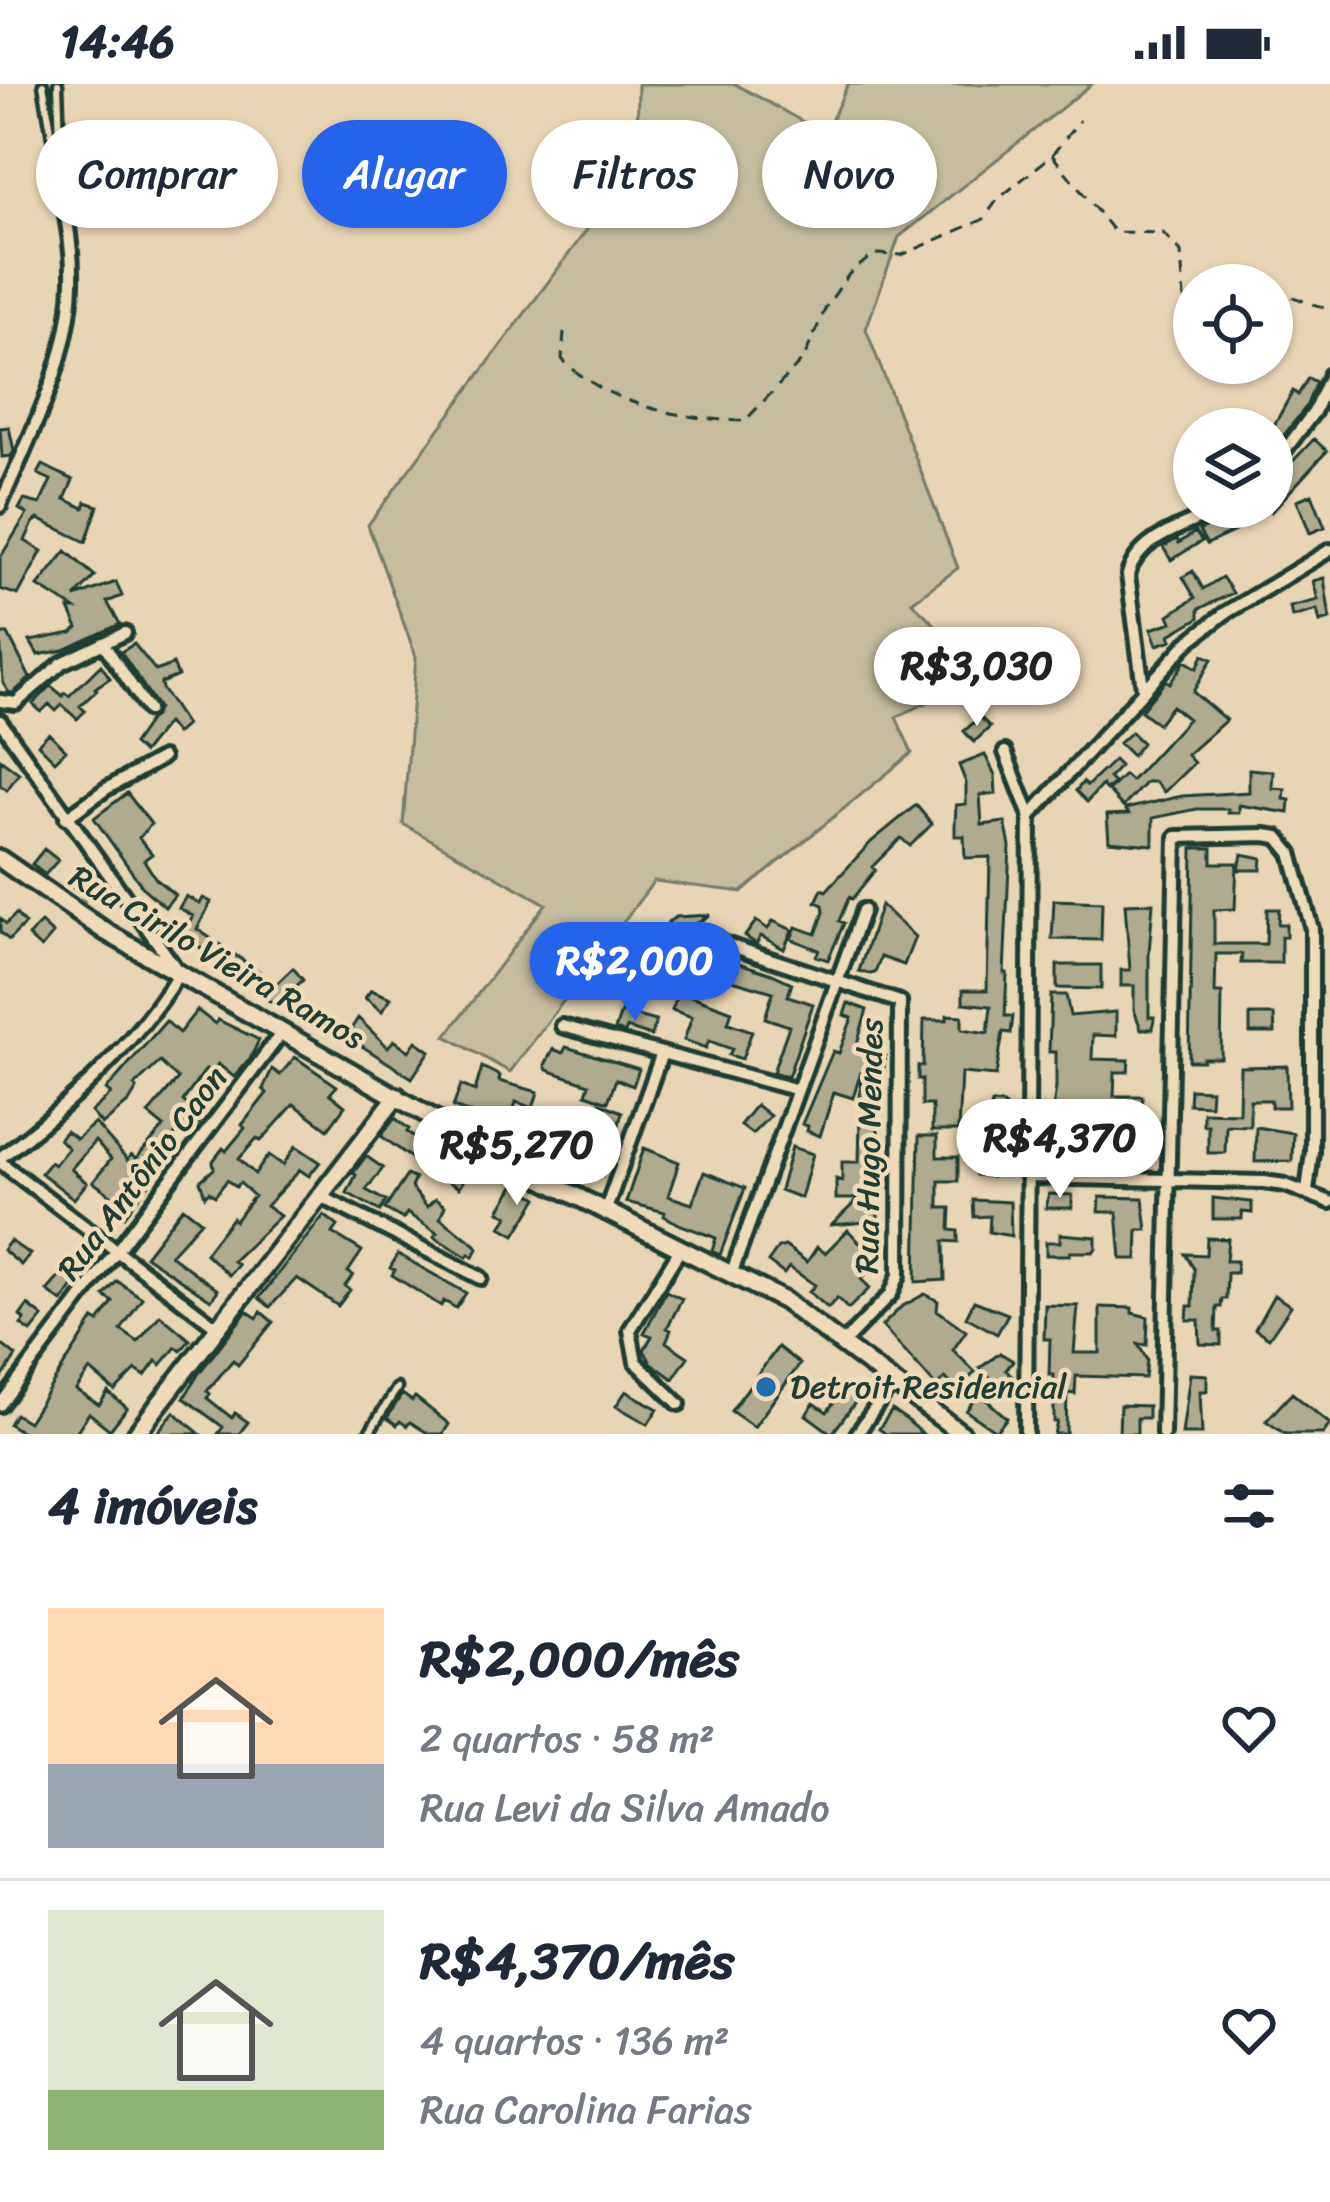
<!DOCTYPE html>
<html lang="pt">
<head>
<meta charset="utf-8">
<style>
  :root { --surface:#fff; --page:#f6f6f7; --text:#1f2937; --muted:#747a83; --line:#e0e1e3; --accent:#2563eb }
  body { margin:0; font-family:Sriracha,sans-serif; background:var(--page); color:var(--text); height:100vh; display:flex; flex-direction:column; font-size:45px; white-space:nowrap }
  * { box-sizing:border-box; margin:0 }
  p { font-size:39px; color:var(--muted) }
  .icon { flex:none; width:66px; height:66px; fill:none; stroke:currentColor; stroke-width:2; stroke-linecap:round; stroke-linejoin:round }
  .map { position:relative; height:1350px; overflow:hidden }
  .sheet { display:flex; flex-direction:column; background:var(--surface); flex:1 }
  .sheet>* { flex:none }
  .hud { position:absolute; left:36px; top:36px; width:1260px; height:108px; display:flex; gap:24px }
  .controls { position:absolute; left:1173px; top:180px; display:grid; gap:24px }
  .controls a { display:grid; place-items:center; width:120px; height:120px; border-radius:50%; background:var(--surface); box-shadow:0 3px 9px #0004; font-size:60px }
  .price { position:absolute; translate:-50% -102px; padding:0 27px; border-radius:42px; background:#fff; color:#222; font-size:39px; line-height:78px; filter:drop-shadow(0 3px 6px #0008) }
  .price::after { content:''; position:absolute; left:50%; top:72px; width:36px; height:27px; margin-left:-18px; background:inherit; clip-path:polygon(0 0,100% 0,50% 100%) }
  .price.on { background:var(--accent); color:#fff }
  ul { padding:0; list-style:none }
  li { display:flex; align-items:center; gap:36px; height:300px; padding:0 48px }
  li+li { border-top:3px solid var(--line) }
  li span { display:grid; place-items:center; flex:none; width:336px; height:240px; border-radius:0px; color:#555 }
  li>.icon { margin-inline-start:auto }
  span .icon { width:144px; height:144px; fill:#fffc; stroke-width:1 }
  li b { font-size:51px }
  h2 { display:flex; justify-content:space-between; align-items:center; height:144px; padding:0 48px; font-size:51px }
  .chip { padding:0 42px; border-radius:54px; background:var(--surface); box-shadow:0 3px 9px #0004; font-size:42px; line-height:108px }
  .chip.on { background:var(--accent); color:#fff }
  .status { display:flex; justify-content:space-between; align-items:center; height:84px; padding:0 60px; background:var(--surface); direction:ltr }
  .status svg { height:33px; fill:currentColor }
  .map>svg:first-child { display:block }
</style>
</head>
<body>
<div class="status"><b>14:46</b><svg viewBox="0 0 49 12"><path d="M0 12V9h3v3zM5 12V6h3v6zM10 12V3h3v9zM15 12V0h3v12zM26 1h20v11H26zM47 4h2v5h-2z"/></svg></div>
<div class="map">
<svg width="1330" height="1350" viewBox="0 0 1330 1350">
  <rect width="100%" height="100%" fill="#e8d5b4"/>
  <filter id="ink" filterUnits="userSpaceOnUse"><feTurbulence type="fractalNoise" baseFrequency=".00833" numOctaves="2"/><feDisplacementMap in="SourceGraphic" scale="24" xChannelSelector="R" yChannelSelector="G"/><feConvolveMatrix kernelMatrix="1 2 1 2 8 2 1 2 1" color-interpolation-filters="sRGB"/></filter>
  <g filter="url(#ink)">
    <path fill="#c6bc9e" stroke="#727c69" stroke-width="3" d="M638 0H735L825 50 848 0H1092L899 153 866 245 958 484 912 518 982 587 980 594 896 633 912 669 742 808 654 797 510 988 446 952 546 820 403 740 416 573 368 441 637 78Z"/>
    <path fill="#b0aa90" stroke="#1f3d34" stroke-width="3" d="M1308 294 1316 298 1306 323 1277 360 1272 356V345L1293 307 1298 311Z
      M9 343 14 367 11 372 2 373 0 344Z
      M1314 355 1327 367 1272 427V399Z
      M43 381 73 396 65 415 84 424 86 418 98 422 86 458 38 435 33 439 25 457 42 467 18 511 0 505V474L27 430 19 425 24 416 40 420 51 396 38 390Z
      M1312 410 1325 443 1310 449 1297 416Z
      M1244 423H1265L1234 444 1235 447 1207 460 1199 447Z
      M1195 448 1202 457 1171 476 1163 463 1177 455 1179 459Z
      M66 467 95 492 75 513 116 498 122 512 107 518 120 540 64 566 38 571 30 557 72 549 78 544 69 525H75L38 502Z
      M1193 487 1203 505 1222 493 1233 509 1199 525V534L1170 551 1172 556 1157 561 1151 545 1172 538 1169 531 1195 514 1183 493Z
      M1324 494 1330 535 1320 538 1317 526 1292 533 1290 523 1318 516 1313 497Z
      M0 550H8L30 594 13 609 8 608 3 598Z
      M134 560 156 587 173 580 178 592 161 599 162 605 186 641 176 650 167 639 143 669 133 660 158 624 121 568Z
      M1203 571 1212 575 1193 608 1226 636 1187 671 1194 679 1164 708 1155 698H1146L1123 723 1108 707 1124 691 1131 697 1188 635 1172 622 1158 640 1141 627 1166 596 1170 599 1185 577 1197 584Z
      M101 581 110 594 95 604 97 606 80 622 85 627 77 635 62 621 56 627 49 620 41 628 33 620 51 602 63 612 65 609 69 612Z
      M980 633 990 643 974 658 964 647Z
      M1131 648 1142 659 1132 672 1119 659Z
      M49 649 66 666 55 677 38 660Z
      M985 671 995 691 996 710 980 711 982 741 1005 738 1010 762 1004 889H1007L1005 932H1013L1011 949 1003 948 996 992 961 989 958 1047H932V1021H922V995H918V982H923L924 936H947V931L962 932V945L988 949 991 922 963 919V906H987L990 773 965 774 964 752H955V741L956 721 966 720V699L959 681Z
      M0 675 19 689 7 706 0 701Z
      M1114 676 1120 682 1109 694 1114 699 1106 706 1102 701 1087 718 1076 707 1083 698 1087 702Z
      M1249 685 1273 687 1272 704 1285 705 1284 715 1290 716 1289 729 1239 721V729H1228V725H1197L1153 734V761L1109 757 1107 731 1129 730 1125 725 1182 712 1249 708Z
      M127 709 151 740 139 754 152 770 144 776 156 795 175 811 165 823 144 805 94 734Z
      M916 721 932 740 910 762 901 754 872 783 875 786 852 815 849 813 839 837 844 839 828 876 816 872 819 866 791 855 796 843 816 850 824 828 823 821 816 818 822 805 826 807 871 758Z
      M1193 764H1212V779H1237L1235 825 1214 826V860H1266L1267 825H1279L1278 840H1286V853H1281V879H1241L1242 870H1216L1215 909H1222L1221 974H1203V977H1189Z
      M44 765 58 776 45 791 32 780Z
      M1242 770 1262 774 1261 786H1239Z
      M80 789 95 805 85 815 69 800Z
      M186 812 200 820 203 814 211 818 197 845 260 888 274 902 293 884 303 896 284 913 287 916 280 924 265 914 269 908 235 889 233 892 206 867 181 852 193 832 179 824Z
      M1054 816 1102 818 1101 856 1052 855Z
      M1153 819 1149 869V933H1154L1153 945H1141L1134 926V902H1121V886H1130L1125 820Z
      M881 821 915 853 904 881 881 873 875 889 870 890 859 887Z
      M16 830 25 840 9 856 0 848V834L6 840Z
      M710 831 676 852 668 838 676 833Z
      M756 837 768 845 773 837 792 846 784 865 761 852 756 860 745 852Z
      M41 839 53 850 41 864 28 852Z
      M689 871 731 881 733 877 772 890 792 899 788 912 813 920 788 993 773 988 789 942 765 934 773 908 685 882Z
      M655 872 684 883 678 902 655 893 658 886 650 883Z
      M1057 881H1101V905L1057 904Z
      M371 906 391 914 382 927 365 914Z
      M678 907 732 927 728 939 752 947 742 975 729 971 732 965 709 957 706 964 684 956 692 933 672 926Z
      M1051 911H1066L1070 932 1116 928V952L1093 951 1092 975 1129 976 1128 988H1115L1114 1012H1142L1145 1046H1124V1053L1110 1052V1077L1047 1069 1048 1024H1053L1056 1003V968H1049Z
      M848 919 867 926 856 963 885 972 881 1025 860 1017 861 988 853 1014 834 1008 820 1052 807 1047 808 1042 802 1040 833 967 839 969 852 934 844 931Z
      M197 926 215 940 218 936 259 956 250 975 234 993 218 980 211 989 206 985 183 1017 203 1034 190 1049 182 1042 169 1058 176 1064 124 1133 105 1119 111 1111 93 1098 111 1075 95 1057 71 1085 87 1099 74 1115 41 1089 50 1078 54 1081 68 1064 59 1055 66 1047 76 1055 95 1039 127 1076 131 1071 136 1075 164 1043 148 1030 178 995 160 978 134 1002 137 1005 129 1018 102 1041 91 1028 111 1010 106 1006 166 937 179 949Z
      M621 928 656 937 651 952 627 944 625 949 615 946Z
      M1250 931H1274L1275 949H1250Z
      M358 934 388 963 394 956 409 967 416 957 430 967 412 994 357 959 362 953 351 945Z
      M566 963 639 985 633 1002 616 995 608 1018 586 1010 589 1000 547 986 545 981 553 965 563 969Z
      M295 973 337 1002 330 1010 345 1022 328 1045 294 1020 261 1057 257 1054 239 1075 255 1090 269 1071 283 1081 296 1062 320 1078 309 1092 300 1086 266 1122 280 1132 233 1177 238 1181 229 1191 205 1169 232 1134 235 1137 254 1112 240 1099 236 1103 227 1096 215 1112 209 1108 205 1112 200 1097 214 1085 213 1077 223 1064 226 1067 245 1044 242 1041 267 1009 263 1005 272 985 280 991Z
      M1287 982 1288 1023H1271V1016H1250V1042L1226 1041 1225 1069H1208V1041H1203V1028L1239 1029 1240 983Z
      M482 983 500 992 499 997 538 1008 533 1024 516 1018 507 1048 488 1042 490 1036 453 1023 461 1001 475 1007Z
      M1190 1005 1211 1006 1210 1021 1189 1020Z
      M600 1019 622 1028 619 1040 614 1038 607 1060 616 1063 602 1092 576 1083 572 1094 558 1088 562 1077 523 1061 527 1048 544 1050 549 1035 571 1042 574 1035 593 1042Z
      M992 1019 1003 1020 1011 1030 1006 1061 996 1060 992 1093 976 1091 978 1045 987 1046Z
      M756 1021 770 1032 752 1050 740 1041Z
      M860 1032H878V1137L832 1141 858 1115H836V1095L842 1097V1078H859Z
      M395 1034 409 1045 407 1048 469 1087 459 1104 444 1095 443 1086 423 1075 420 1080 381 1052Z
      M1256 1043 1293 1049 1292 1077 1255 1078Z
      M919 1052H937V1073H958V1097H939V1124H951L950 1146 958 1147V1158L944 1157 945 1196 916 1198Z
      M792 1063 813 1070 801 1114 780 1106Z
      M644 1064 679 1078 668 1112 692 1120 704 1088 745 1104 720 1171 712 1167 716 1154 681 1141 664 1132 665 1128 626 1118Z
      M366 1072 383 1084 366 1106 386 1117 380 1127 347 1109 356 1091 353 1089Z
      M407 1091 415 1095 411 1103 427 1123 435 1115 445 1122 440 1134 476 1161 478 1165 473 1173 469 1170 467 1173 434 1153 437 1149 407 1129 403 1135 385 1125Z
      M515 1100 538 1114 515 1151 501 1143 508 1132 499 1127Z
      M1049 1110 1072 1111V1124H1046Z
      M1100 1113 1143 1114 1147 1146H1138L1137 1175H1121L1117 1128H1099Z
      M1213 1114 1252 1118V1129L1242 1128V1135H1213Z
      M973 1116 1010 1118 1011 1152 989 1148 990 1132 974 1133Z
      M183 1123 201 1137 170 1171 218 1206 211 1216 145 1172Z
      M324 1131 338 1142 333 1149 362 1167 348 1188 353 1191 345 1202 350 1206 338 1222 297 1194 270 1223 259 1214Z
      M848 1146 878 1178 861 1195 870 1204 848 1225 837 1214 828 1224 809 1208 815 1201 789 1183 784 1190 768 1178 778 1164 785 1162 807 1178 817 1163 825 1169Z
      M1060 1150 1096 1153V1164L1093 1168H1070V1171H1046V1158H1060Z
      M1207 1154 1228 1155 1226 1177H1237L1236 1189H1227L1226 1215H1222L1221 1223H1217L1216 1247H1221V1261L1200 1260 1199 1236H1187L1188 1222H1193L1194 1185 1185 1170 1206 1171Z
      M10 1157 30 1170 21 1181 3 1166Z
      M84 1164 94 1172 62 1218 47 1207Z
      M398 1170 466 1209 456 1224 444 1217 441 1222 392 1191 395 1186 390 1184Z
      M117 1197 142 1214 121 1246 138 1258 160 1231 190 1256 181 1267 176 1263 161 1281 156 1277 145 1292 136 1286 115 1307 90 1286 76 1306 99 1321 108 1308 127 1324 110 1346 89 1329 75 1350H25L9 1340 15 1330 28 1338 94 1235 99 1238 113 1218 104 1212Z
      M666 1207 682 1215 667 1244 671 1246 666 1258 688 1273 673 1295 651 1279 644 1266 652 1252 644 1249Z
      M925 1210 938 1217 937 1226 966 1247 953 1266 975 1288 966 1298 1007 1334 996 1347 966 1327 972 1319 945 1294 937 1302 933 1299 882 1242 901 1223Z
      M1274 1211 1291 1222 1269 1254 1255 1245Z
      M974 1217 1008 1230 997 1250 966 1233Z
      M28 1221 43 1233 31 1248 21 1241 25 1236 20 1232Z
      M1045 1221 1078 1222 1074 1269H1100V1223L1132 1224V1229L1148 1233 1147 1261 1138 1260 1147 1276 1145 1294 1076 1292 1075 1310 1067 1309 1066 1350H1054L1057 1338H1054V1291H1049L1050 1255H1044Z
      M247 1227 257 1234 261 1228 273 1238 238 1281 233 1276 207 1307 210 1310 207 1314 232 1334 235 1329 248 1338 239 1350H218L223 1343 184 1314 199 1289Z
      M0 1259 16 1272 0 1297Z
      M778 1263 800 1280 754 1343 731 1327Z
      M1000 1269 1013 1277 1006 1286 1012 1292 1001 1304 980 1284Z
      M1190 1290 1207 1291V1307H1200L1202 1350H1182Z
      M845 1303 859 1313 832 1350 806 1331 814 1319 827 1328Z
      M626 1307 658 1325 648 1340 616 1322Z
      M1292 1309 1330 1340 1323 1350H1285L1266 1337Z
      M402 1310 412 1317 415 1313 449 1340 443 1350H429L410 1338 407 1342 400 1337 397 1341 387 1334Z
      M1120 1321 1148 1322V1334H1137V1350H1119Z
      M892 1326 907 1336 923 1350H886L879 1345Z
      M174 1328 200 1350H156Z"/>
    <g fill="none" stroke-linecap="round" stroke-linejoin="round">
      <g stroke="#1f3d34" stroke-width="15">
        <path id="service" d="M43 0 61 105
          M58 0 61 83
          M368 1350 397 1304"/>
      </g>
      <g stroke="#1f3d34" stroke-width="20">
        <path id="minor" d="M1272 383 1314 328 1330 291
          M0 422C30 351 70 277 72 199 73 167 67 136 61 105
          M103 559 148 626
          M1143 604 1128 491C1138 451 1191 441 1224 423
          M0 617 16 619 62 579 125 549
          M0 637 179 889C132 964 70 1020 0 1074
          M1005 668 1030 732
          M66 734 106 705 162 674
          M701 852 900 918 899 1191 891 1210 843 1259
          M562 942 798 1006
          M0 1078 218 1244
          M1027 1093 1264 1098 1285 1101 1330 1118
          M320 1112 481 1194
          M605 1128 662 969
          M732 1188 863 826
          M679 1320 636 1278 630 1246 681 1164
          M0 1321 283 947
          M857 1350 893 1298
          M1026 1350 1030 732 1187 559 1224 530 1330 466
          M1163 1350 1176 753 1265 751 1278 753 1291 769 1312 845V1067L1307 1107"/>
      </g>
      <g stroke="#1f3d34" stroke-width="24">
        <path id="secondary" d="M0 775 106 848 528 1088 783 1216 962 1350
          M136 1350 397 1012"/>
      </g>
      <path stroke="#1f3d34" stroke-width="3" stroke-dasharray="12 9" stroke-linecap="butt" d="M1052 71 1114 148 1163 149 1181 168 1184 214 1194 217
        M1272 209C1295 209 1307 223 1330 223
        M564 248 562 275C606 321 684 336 745 337L804 274 826 223 849 190 874 170 902 171 984 135 997 116 1052 71 1080 36"/>
      <use href="#service" stroke="#f0dbb9" stroke-width="6"/>
      <use href="#minor" stroke="#f0dbb9" stroke-width="10"/>
      <use href="#secondary" stroke="#f0dbb9" stroke-width="15"/>
    </g>
  </g>
  <circle fill="#1f6fb2" stroke="#f0dbb9" stroke-width="4.5" cx="766" cy="1303" r="12"/>
  <g text-anchor="middle" dominant-baseline="central" stroke-width="9" stroke-linejoin="round" paint-order="stroke">
    <g font-size="33" fill="#1f3d34" stroke="#f0dbb9">
      <text transform="translate(217 873) rotate(30)">Rua Cirilo Vieira Ramos</text>
      <text transform="translate(869 1062) rotate(-89)">Rua Hugo Mendes</text>
      <text transform="translate(142 1089) rotate(-53)">Rua Antônio Caon</text>
    </g>
    <g font-size="33" fill="#1f3d34" stroke="#f0dbb9" text-anchor="start">
      <text x="790" y="1303">Detroit Residencial</text>
    </g>
  </g>
</svg>
<div class="controls">
<a><svg class="icon" aria-label="locate" viewBox="0 0 24 24"><circle cx="12" cy="12" r="6"/><path d="M12 2v4M12 18v4M2 12h4M18 12h4"/></svg></a>
<a><svg class="icon" aria-label="layers" viewBox="0 0 24 24"><path d="M12 4l9 5-9 5-9-5zM3 14l9 5 9-5"/></svg></a>
</div>
<b class="price" style="left:977px;top:645px">R$3,030</b>
<b class="price on" style="left:635px;top:940px">R$2,000</b>
<b class="price" style="left:1060px;top:1117px">R$4,370</b>
<b class="price" style="left:517px;top:1124px">R$5,270</b>
<div class="hud">
<a class="chip">Comprar</a>
<a class="chip on">Alugar</a>
<a class="chip">Filtros</a>
<a class="chip">Novo</a>
</div>
</div>
<section class="sheet">
<h2>4 imóveis<svg class="icon" aria-label="filters" viewBox="0 0 24 24"><path d="M4 7h16M4 17h16"/><circle cx="9" cy="7" r="2"/><circle cx="15" cy="17" r="2"/></svg></h2>
<ul>
<li><span style="background:linear-gradient(#ffd9b3 65%,#9aa5b1 0)"><svg class="icon" aria-label="home" viewBox="0 0 24 24"><path d="M3 11l9-7 9 7M6 9v11h12V9"/></svg></span><div><b>R$2,000/mês</b><p>2 quartos · 58 m²</p><p>Rua Levi da Silva Amado</p></div><svg class="icon" aria-label="heart" viewBox="0 0 24 24"><path d="M12 20l-8-8c-3-5 5-10 8-4 3-6 11-1 8 4z"/></svg></li>
<li><span style="background:linear-gradient(#dfe7d0 75%,#8fb573 0)"><svg class="icon" aria-label="home" viewBox="0 0 24 24"><path d="M3 11l9-7 9 7M6 9v11h12V9"/></svg></span><div><b>R$4,370/mês</b><p>4 quartos · 136 m²</p><p>Rua Carolina Farias</p></div><svg class="icon" aria-label="heart" viewBox="0 0 24 24"><path d="M12 20l-8-8c-3-5 5-10 8-4 3-6 11-1 8 4z"/></svg></li>
</ul>
</section>
</body>
</html>
